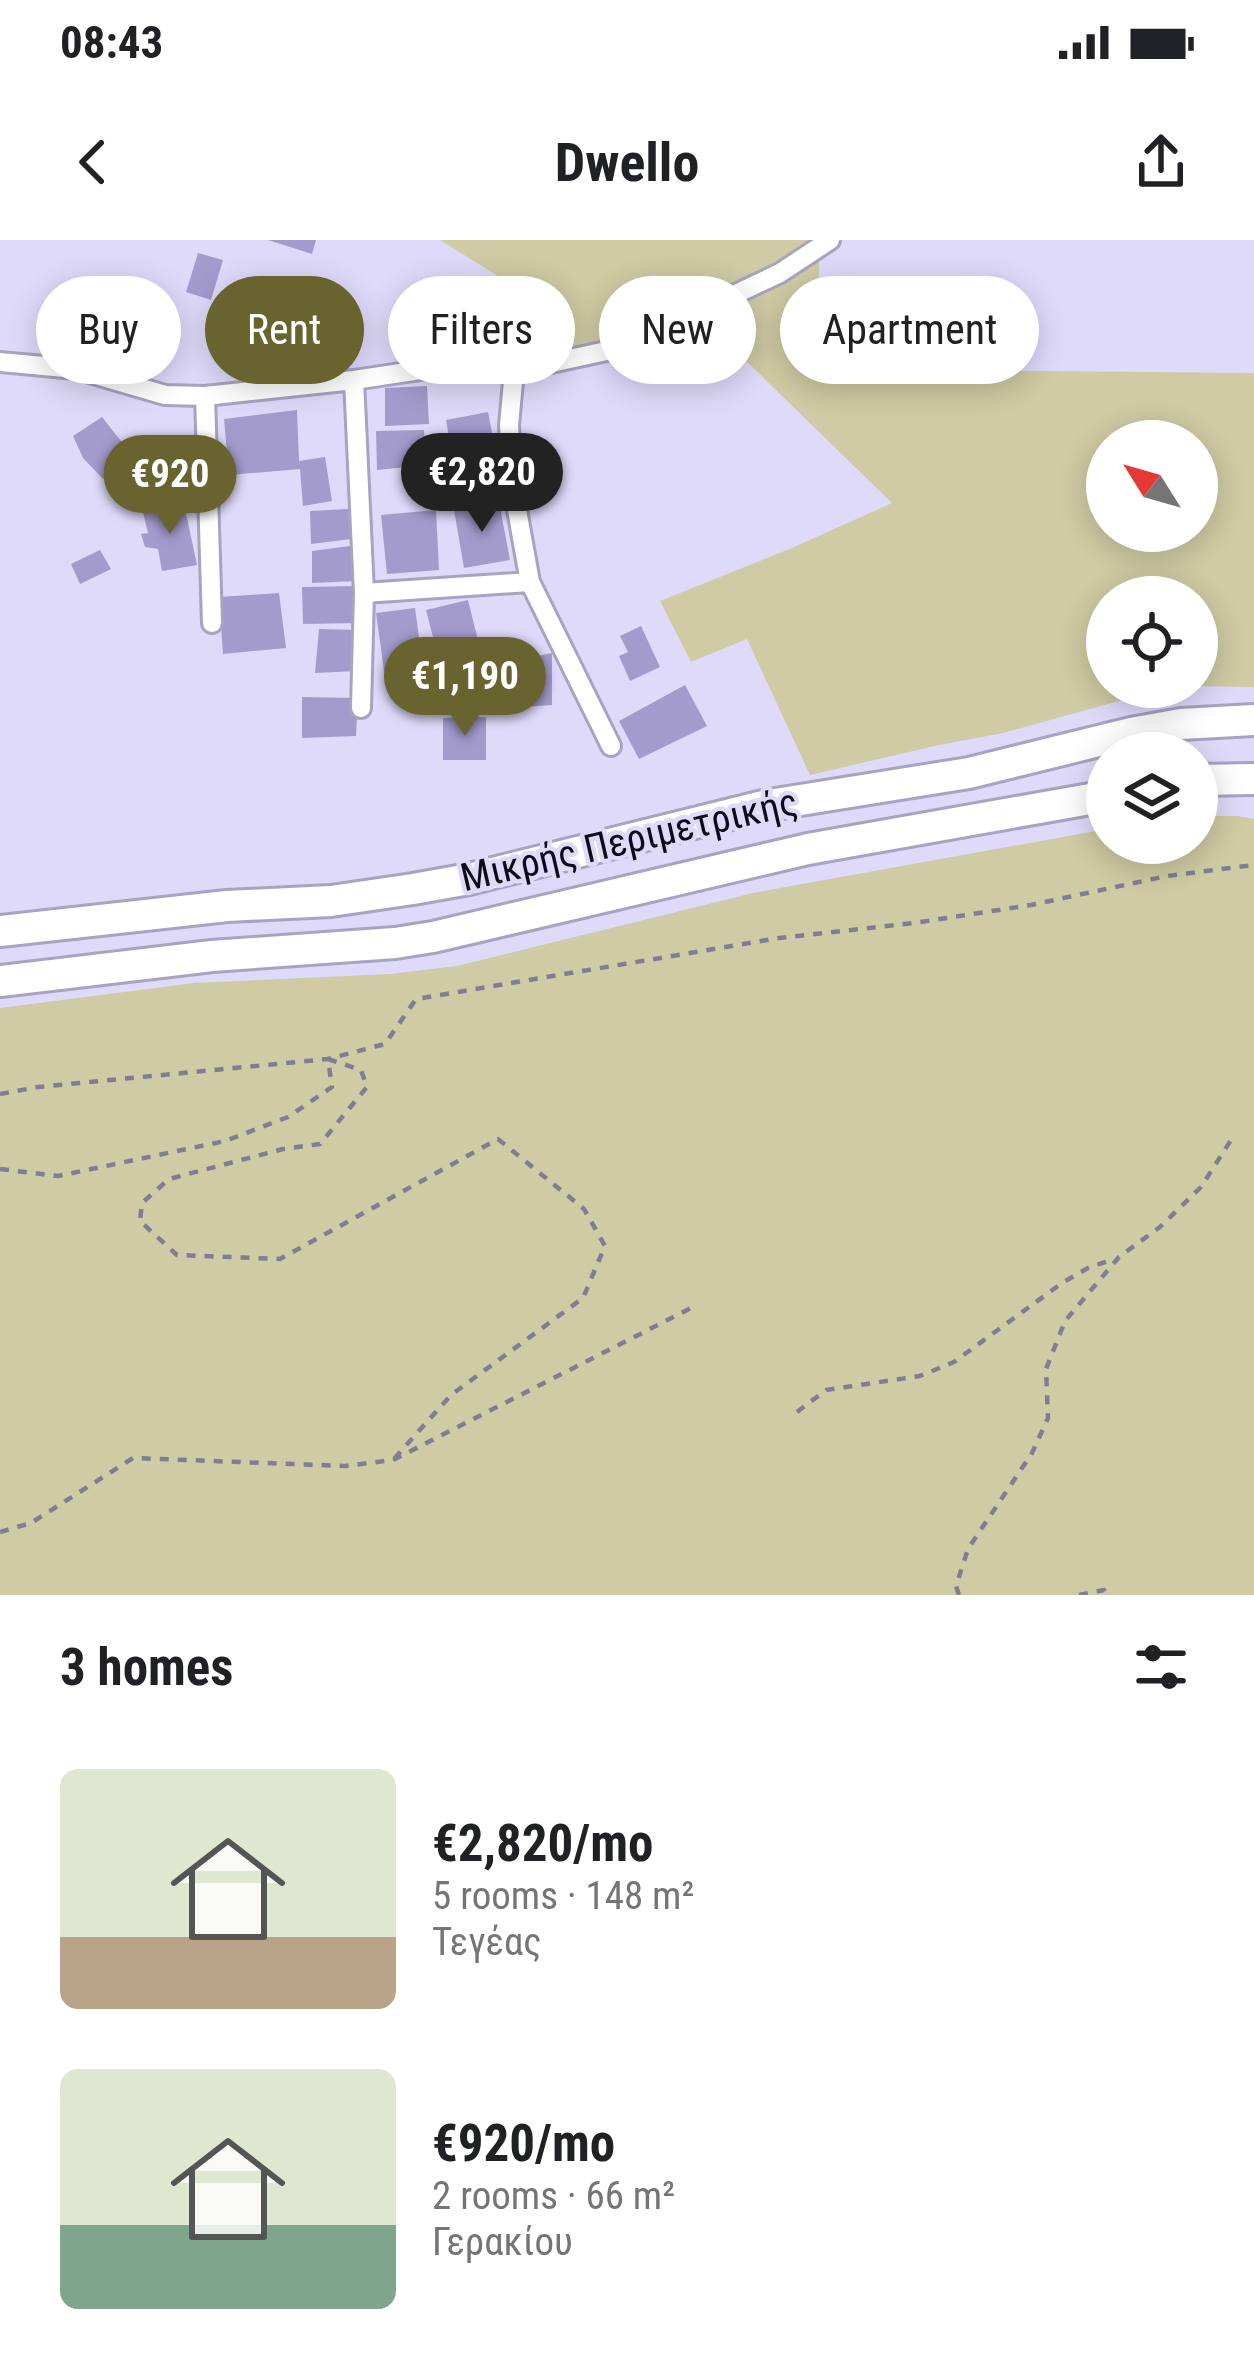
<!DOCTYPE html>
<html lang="en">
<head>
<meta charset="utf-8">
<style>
  :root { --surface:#fff; --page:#f2f2f2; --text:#202124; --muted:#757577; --accent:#68632f }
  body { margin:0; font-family:"Roboto Condensed",sans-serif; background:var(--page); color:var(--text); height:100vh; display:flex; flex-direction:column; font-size:45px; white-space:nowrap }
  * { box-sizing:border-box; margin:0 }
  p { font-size:39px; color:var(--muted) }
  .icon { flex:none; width:66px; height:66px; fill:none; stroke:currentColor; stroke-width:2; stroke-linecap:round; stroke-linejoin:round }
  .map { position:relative; height:1355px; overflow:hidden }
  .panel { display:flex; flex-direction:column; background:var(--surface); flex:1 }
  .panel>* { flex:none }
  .banner { position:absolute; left:36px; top:36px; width:1182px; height:108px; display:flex; gap:24px }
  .needle { width:78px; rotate:307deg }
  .fabs { position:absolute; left:1086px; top:180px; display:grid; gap:24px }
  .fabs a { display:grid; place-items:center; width:132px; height:132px; border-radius:50%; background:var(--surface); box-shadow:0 6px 30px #0003; font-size:60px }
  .price { position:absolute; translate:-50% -102px; padding:0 27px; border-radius:42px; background:var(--accent); color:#fff; font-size:39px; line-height:78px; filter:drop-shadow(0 3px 6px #0008) }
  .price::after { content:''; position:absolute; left:50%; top:72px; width:36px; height:27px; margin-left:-18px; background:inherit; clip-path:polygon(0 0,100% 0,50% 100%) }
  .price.active { background:#222; color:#fff }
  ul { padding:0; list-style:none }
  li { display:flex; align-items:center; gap:36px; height:300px; padding:0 60px }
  li span { display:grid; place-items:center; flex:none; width:336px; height:240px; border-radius:18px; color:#555 }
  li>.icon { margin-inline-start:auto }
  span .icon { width:144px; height:144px; fill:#fffc; stroke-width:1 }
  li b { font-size:51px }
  h2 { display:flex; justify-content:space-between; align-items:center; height:144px; padding:0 60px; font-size:51px }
  .pill { padding:0 42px; border-radius:54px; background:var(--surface); box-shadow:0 6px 30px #0003; font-size:42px; line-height:108px }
  .pill.active { background:var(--accent); color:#fff }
  .status { display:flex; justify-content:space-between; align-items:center; height:84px; padding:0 60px; background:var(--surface); direction:ltr }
  .status svg { height:33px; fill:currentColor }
  header { display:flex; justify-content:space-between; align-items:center; height:156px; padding:0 60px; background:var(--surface); font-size:54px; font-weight:700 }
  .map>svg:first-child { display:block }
</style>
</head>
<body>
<div class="status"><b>08:43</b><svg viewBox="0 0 49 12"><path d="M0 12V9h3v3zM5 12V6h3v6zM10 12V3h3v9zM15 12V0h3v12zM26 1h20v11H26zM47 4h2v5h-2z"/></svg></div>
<header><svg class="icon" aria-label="back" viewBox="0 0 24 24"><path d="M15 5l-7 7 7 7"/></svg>Dwello<svg class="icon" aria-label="share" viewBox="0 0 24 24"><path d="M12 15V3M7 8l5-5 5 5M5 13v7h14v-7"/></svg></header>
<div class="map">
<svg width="1254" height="1355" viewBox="0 0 1254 1355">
  <rect width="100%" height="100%" fill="#dfdafa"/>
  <path fill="#cfcba4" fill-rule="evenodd" d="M440 0H822L787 23 633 95 580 110 545 114 499 101 511 44Z
    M819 19V129L1254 133V447L1197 446V357H1107V447H1193L1133 457 1003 493 939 505 810 535 747 399 691 422 660 361 792 308 892 263 702 78ZM1107 201H1197V291H1107Z
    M1197 576H1238L1254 579V1355H0V768L194 743 390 734 457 726 753 653 1107 589V603H1197Z"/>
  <path fill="#a49bcd" d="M268 0H316L312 14Z
    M198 13 223 20 211 60 186 52Z
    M427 146 429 184 385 186V148Z
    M297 170 299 221 325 217 332 261 303 266 300 229 229 235 224 179Z
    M488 172 505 260 453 268 448 233 455 231 446 180Z
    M102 177 132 215 103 239 83 218 73 196Z
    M424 190 426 225 377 230 376 191Z
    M499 262 510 320 464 328 454 270Z
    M184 264 197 325 162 331 158 309 145 307 141 294 148 293 143 272Z
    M348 269 351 299 311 304 310 271Z
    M436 270 439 330 387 334 381 275Z
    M350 306 357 341 312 343V311Z
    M100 310 111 329 80 344 71 324Z
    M357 346 358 383 303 384 302 347Z
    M279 353 286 408 223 414 219 357Z
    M468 360 483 421 442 432 426 370Z
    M415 368 424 433 385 438 376 373Z
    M641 386 660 427 630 441 619 416 628 412 620 396Z
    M319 389 361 390 357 431 315 433Z
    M552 413V465L505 468 500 424Z
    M685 445 707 486 639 519 619 481Z
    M302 457 358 458 356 496 302 498Z
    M486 477V520H443V478Z"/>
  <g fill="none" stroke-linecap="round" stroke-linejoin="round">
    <g stroke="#a7a3c1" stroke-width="24">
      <path id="street" d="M0 122 76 129 165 155 205 156 354 140 427 129 514 131 611 110 643 98 780 33 830 0
        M514 131 509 185 512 242 530 342 611 506
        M354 140 364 353 361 468
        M205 156 212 383
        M364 353 530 342"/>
    </g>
    <g stroke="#a7a3c1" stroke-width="36">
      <path id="primary" d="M1197 540 1254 539
        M0 691 227 666 331 661 413 649 469 639 763 566 969 533 1131 493 1181 484 1254 480
        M0 741 212 716 395 703 433 697 808 609 1107 556"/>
    </g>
    <path stroke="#817e94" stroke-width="4.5" stroke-dasharray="9 9" stroke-linecap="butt" d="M328 819 361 830 367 847 320 904 283 909 169 939 142 963 140 981 177 1015 280 1019 498 899 584 969 605 1006 583 1058 451 1155 393 1220
      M0 854 38 847 328 819 385 804 416 759 779 698 914 683 1031 665 1167 636 1254 625
      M0 929 58 936 225 901 288 877 332 847 328 819
      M797 1172 826 1150 920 1136 954 1122 1062 1043 1088 1028 1114 1019
      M0 1292 31 1283 133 1218 345 1226 393 1220 693 1067
      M959 1355 956 1346 968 1309 1032 1213 1048 1178 1046 1129 1065 1081 1119 1017 1160 987 1201 947 1231 900
      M1079 1355 1104 1350 1107 1355"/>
    <use href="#street" stroke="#fff" stroke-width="18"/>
    <use href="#primary" stroke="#fff" stroke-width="30"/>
  </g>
  <g text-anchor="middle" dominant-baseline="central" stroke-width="9" stroke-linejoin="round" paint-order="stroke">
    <g font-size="39" fill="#0d0b16" stroke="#dfdafa">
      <text transform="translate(629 600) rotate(-13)">Μικρής Περιμετρικής</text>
    </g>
  </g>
</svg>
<div class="fabs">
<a><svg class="needle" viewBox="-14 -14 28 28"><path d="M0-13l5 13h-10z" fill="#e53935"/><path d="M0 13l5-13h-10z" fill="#757577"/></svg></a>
<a><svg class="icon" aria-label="locate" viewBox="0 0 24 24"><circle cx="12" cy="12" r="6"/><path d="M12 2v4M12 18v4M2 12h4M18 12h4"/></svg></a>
<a><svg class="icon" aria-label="layers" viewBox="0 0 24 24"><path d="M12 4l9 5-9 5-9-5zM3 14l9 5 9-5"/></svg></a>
</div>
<b class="price active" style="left:482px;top:295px">€2,820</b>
<b class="price" style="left:170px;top:297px">€920</b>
<b class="price" style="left:465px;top:499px">€1,190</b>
<div class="banner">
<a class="pill">Buy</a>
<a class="pill active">Rent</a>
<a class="pill">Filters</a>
<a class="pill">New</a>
<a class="pill">Apartment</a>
</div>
</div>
<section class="panel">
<h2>3 homes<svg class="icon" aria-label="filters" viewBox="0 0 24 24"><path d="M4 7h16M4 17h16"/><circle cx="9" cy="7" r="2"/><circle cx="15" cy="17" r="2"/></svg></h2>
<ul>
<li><span style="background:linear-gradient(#dfe7d0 70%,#b9a48a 0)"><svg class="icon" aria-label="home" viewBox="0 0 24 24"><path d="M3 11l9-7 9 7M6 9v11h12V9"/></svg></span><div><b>€2,820/mo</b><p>5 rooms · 148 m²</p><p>Τεγέας</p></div></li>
<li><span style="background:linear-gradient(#dfe7d0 65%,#7fa58c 0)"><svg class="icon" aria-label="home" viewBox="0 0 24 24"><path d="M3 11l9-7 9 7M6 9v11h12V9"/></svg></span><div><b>€920/mo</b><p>2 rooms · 66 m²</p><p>Γερακίου</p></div></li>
</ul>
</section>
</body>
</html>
